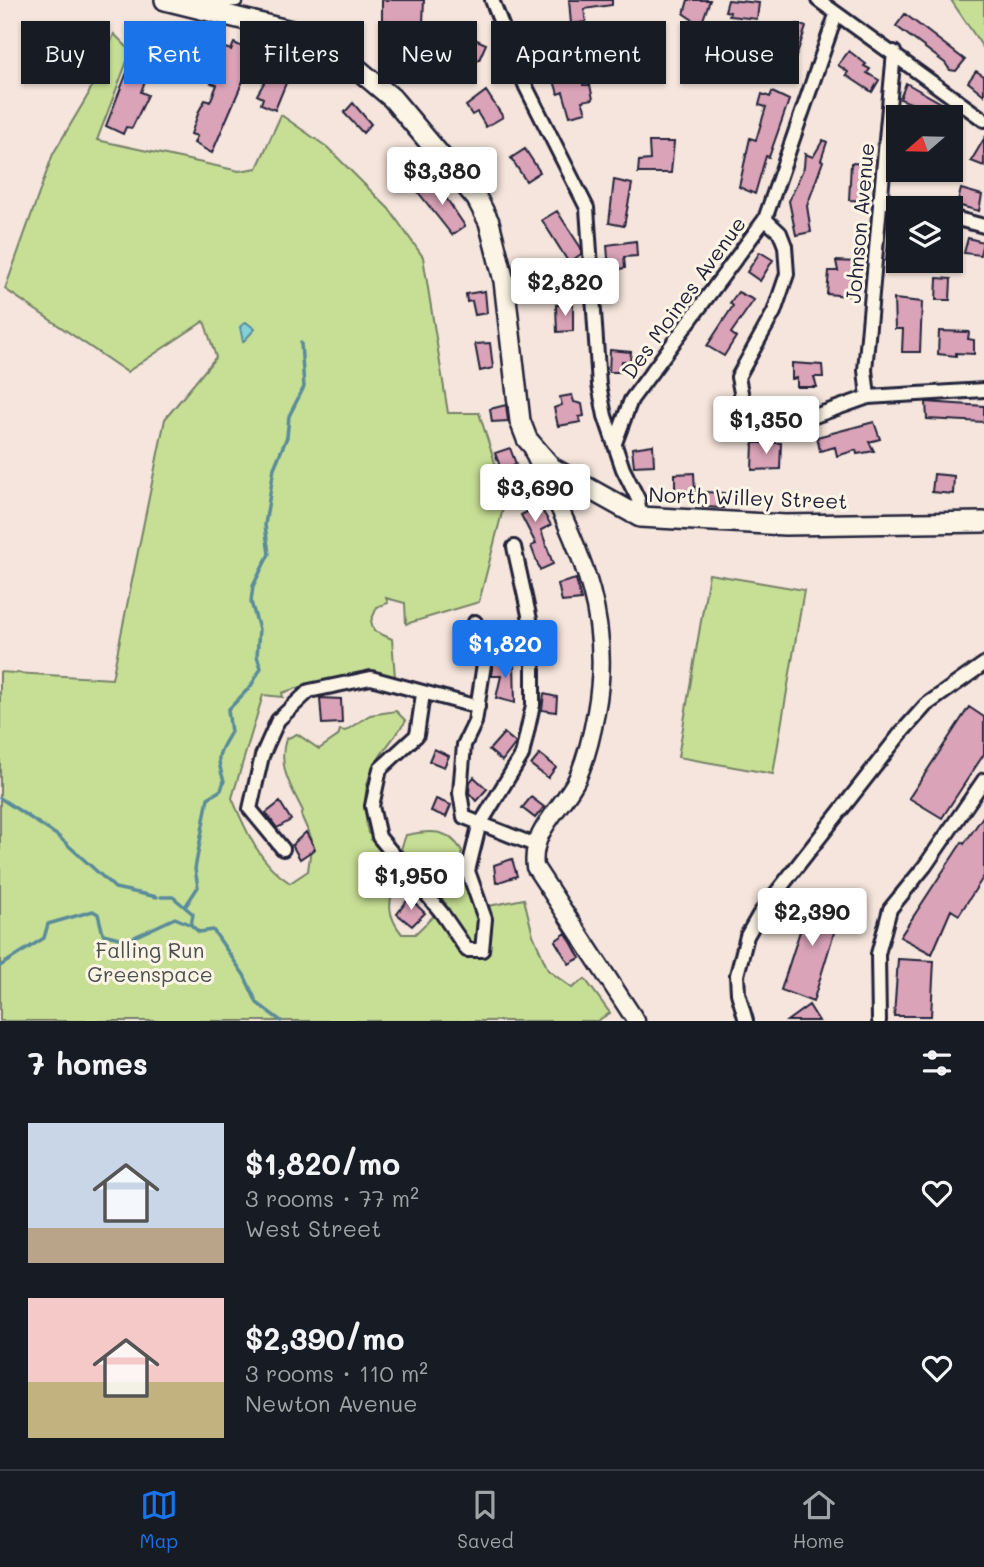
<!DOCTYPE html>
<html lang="en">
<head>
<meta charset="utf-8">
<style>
  :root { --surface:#171b24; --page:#242831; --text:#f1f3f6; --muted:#9ea1a6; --line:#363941; --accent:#1a73e8 }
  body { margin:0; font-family:Mali,sans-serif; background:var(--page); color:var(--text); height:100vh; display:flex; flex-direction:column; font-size:26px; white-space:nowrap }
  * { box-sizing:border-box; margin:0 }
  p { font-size:23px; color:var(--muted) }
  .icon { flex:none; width:38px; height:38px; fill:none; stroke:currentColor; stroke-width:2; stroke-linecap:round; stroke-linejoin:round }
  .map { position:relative; height:1021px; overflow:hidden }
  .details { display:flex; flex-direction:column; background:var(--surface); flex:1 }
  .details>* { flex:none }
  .top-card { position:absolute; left:21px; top:21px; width:943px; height:63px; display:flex; gap:14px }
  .needle { width:46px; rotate:250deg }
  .fabs { position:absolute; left:886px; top:105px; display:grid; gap:14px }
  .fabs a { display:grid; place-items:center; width:77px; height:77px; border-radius:0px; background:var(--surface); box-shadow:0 2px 5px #0004; font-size:35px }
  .price { position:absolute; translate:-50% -60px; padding:0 16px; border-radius:7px; background:#fff; color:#222; font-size:23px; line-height:46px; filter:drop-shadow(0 2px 4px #0008) }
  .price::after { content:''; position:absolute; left:50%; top:42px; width:21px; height:16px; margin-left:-10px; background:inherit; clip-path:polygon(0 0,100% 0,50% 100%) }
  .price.active { background:var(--accent); color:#fff }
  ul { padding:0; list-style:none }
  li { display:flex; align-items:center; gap:21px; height:175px; padding:0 28px }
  li span { display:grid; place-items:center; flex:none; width:196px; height:140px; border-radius:0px; color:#555 }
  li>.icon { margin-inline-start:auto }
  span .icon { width:84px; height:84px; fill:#fffc; stroke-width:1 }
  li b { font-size:30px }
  h2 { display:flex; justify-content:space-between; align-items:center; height:84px; padding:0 28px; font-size:30px }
  .chip { padding:0 24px; border-radius:0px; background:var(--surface); box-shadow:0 2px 5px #0004; font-size:24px; line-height:63px }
  .chip.active { background:var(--accent); color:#fff }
  .tabs { display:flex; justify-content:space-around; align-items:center; height:98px; border-top:2px solid var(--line); background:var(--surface); font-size:19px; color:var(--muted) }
  .tabs a { display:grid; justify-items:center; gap:4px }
  .tabs .active { color:var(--accent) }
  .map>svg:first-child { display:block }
</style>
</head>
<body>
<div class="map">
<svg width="984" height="1021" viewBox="0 0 984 1021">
  <rect width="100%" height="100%" fill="#f5e5dc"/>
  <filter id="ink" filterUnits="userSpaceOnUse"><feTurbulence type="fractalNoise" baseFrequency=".0143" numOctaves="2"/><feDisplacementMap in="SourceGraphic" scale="14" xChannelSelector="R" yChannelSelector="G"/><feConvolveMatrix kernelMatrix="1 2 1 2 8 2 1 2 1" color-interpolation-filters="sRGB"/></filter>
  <g filter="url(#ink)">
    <path fill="#c7df95" stroke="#748068" stroke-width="2" d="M951 0H984V49Z
      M114 34 131 51 97 140 239 171 257 168 281 115 327 147 389 209 423 257 448 413H479L506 497 479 602 406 624 405 603 386 598 388 603 377 607 371 621 374 631 392 639 395 677C356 677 320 679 282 693L283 697 263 695 232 798C246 831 259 863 290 883L308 871 312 840 301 815 303 811C291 787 277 766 286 739L297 734 319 749 338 736 340 730 345 731 370 715 396 711 406 721C374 764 358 777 368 833L399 861C396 892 379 906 402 934H415L446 904 401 849 406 835C430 830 448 828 462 851L459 864 473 909 524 899 533 935 548 970 572 988 585 979 610 1013 597 1021H0V672L112 679 165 419 216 357 204 321 127 372 5 289 53 154 88 95Z
      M709 574 804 590 773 774 678 757Z"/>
    <path fill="#80d1d8" stroke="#5a8b99" stroke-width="2" d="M246 322 255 329 243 342 240 327Z"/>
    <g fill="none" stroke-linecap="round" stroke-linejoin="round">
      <path stroke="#5a8b99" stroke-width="3.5" d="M0 798 58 836 115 888 157 897
        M161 897H173L193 914 191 925 199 932 213 930 244 975 257 1003 281 1021
        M185 907 198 887 195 869 208 798 221 790 224 781C215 754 218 755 231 732L228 710 251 686 261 668 257 656 259 629 251 602 253 586 269 554 265 525 274 468 287 437 289 416 304 387 301 343
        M0 966 44 938 48 924 93 911 98 914 103 934 128 940 175 918 191 925"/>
    </g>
    <path fill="#daa3b7" stroke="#22223b" stroke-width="2" d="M382 0H424L423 23 405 22V29H389L388 21 382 20Z
      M569 0H612V5L584 9 586 22 571 24Z
      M688 0H710L701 25 684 14Z
      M728 0 759 3 757 19 729 16 730 12 725 11Z
      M905 14 965 60 956 71 950 70 945 63 896 26Z
      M146 24 165 32 162 40 167 42 164 51 158 50 153 63 157 67 154 75 148 73 141 92 148 95 132 128 126 127 123 134 106 126Z
      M798 24 806 27 792 68 775 64 781 40 778 39 780 28Z
      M542 27 563 77 581 73 583 85H590L593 99 582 101 586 112 570 116 563 92 558 94 550 67 543 70 541 66 536 67 530 33Z
      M454 30 486 44 479 60 472 64 467 75 455 71 461 54 446 48Z
      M752 34 753 54 725 59 723 41Z
      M234 43 255 53 212 153 194 143 197 136 191 134 199 111 205 100 210 102 217 85 211 83 225 48 231 50Z
      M849 51 866 64 864 66 870 69 867 73 879 80 872 92 846 75 848 72 838 65Z
      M279 58 293 66 275 110 261 104 263 98 257 95 269 74 270 63 277 64Z
      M976 71 984 76V95L968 82Z
      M906 83 941 103 934 117H917L921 107 900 99Z
      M486 91 503 117 486 127 477 112 472 115 466 106Z
      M772 92 789 100 769 157 766 156 755 194 739 187 750 138 756 140 766 107 759 105 762 94 770 97Z
      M353 103 371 124 363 133 344 113Z
      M984 139V166L971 161Z
      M823 140 827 142 821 160 823 161 807 206 811 232 796 235 789 201 804 167 805 154 813 157Z
      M649 142H674L671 173H638L639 161 650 160Z
      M525 149 540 172 526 181 511 158Z
      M851 163 869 164 867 201 849 200Z
      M434 180 465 226 452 235 418 192Z
      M614 180 632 184 624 226 609 223Z
      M961 189 982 195 979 211 957 205Z
      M557 211 581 248V254L569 263 542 220Z
      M889 234 898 235V261H886Z
      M968 238 983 242 980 255 964 253Z
      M636 241 637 256 624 257 625 268 609 271 607 245Z
      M760 252 773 260 760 281 747 272Z
      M836 261 857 262V277L851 276 848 296 827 294 829 271H838Z
      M937 278 951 279 950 300H936Z
      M485 291 487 313 475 315 472 301 467 302 466 294Z
      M738 292 754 300 731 333 736 337 724 356 707 346 733 306 730 303Z
      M894 299 922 302 920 352H902L903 329H895Z
      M556 305H573V331L557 332Z
      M939 331 969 332 968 339 974 340V354L956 353V356L938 354Z
      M490 343 493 368 480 371 475 344Z
      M610 350 631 352 630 361H622L620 372H609Z
      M792 363 822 365 823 377H814L817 387H797V378L792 379Z
      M572 395 574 402 582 404 584 416 579 417 581 422 558 426 554 408 562 405 560 397Z
      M926 402 984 406V422L927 419Z
      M506 405 508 421 492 422 490 409Z
      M874 422 880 439 869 442 874 451 857 454 856 450 837 456 835 447 820 451 817 437Z
      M753 443H781L780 469 752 470Z
      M653 445 654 465 634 466 632 448Z
      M510 448 516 464 501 469 495 453Z
      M694 473 695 492 675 493V474Z
      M934 474 954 476 953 494 932 492Z
      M525 482 551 525 541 530 553 564 540 570 531 546 536 544 521 515 527 512 512 487Z
      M704 492 724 493 723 508 703 507Z
      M576 579 581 600 562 602 558 584Z
      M492 662H514L515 703 496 698 501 676H492Z
      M544 694 557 697 556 712 542 710Z
      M320 698 341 699 342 723 322 724Z
      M969 707 984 717V754L942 818 909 798Z
      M504 733 516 743 502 761 489 750Z
      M434 749 449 756 444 767 429 761Z
      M540 754 556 767 548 778 531 765Z
      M474 777 487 789 476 801 469 793 470 782Z
      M531 797 544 807 535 818 522 808Z
      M436 799 451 805 446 817 431 811Z
      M280 802 291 820 277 828 266 813Z
      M984 815V876L959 915 951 910 932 954 900 937 962 842 964 844Z
      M306 832 315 849 300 859 292 845Z
      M385 858 394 871 371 883 364 867Z
      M512 859 517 876 496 883 494 865Z
      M811 897 843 903 813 1002 781 990Z
      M409 898 425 913 412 926 397 914Z
      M566 933 580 958 569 964 555 941Z
      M898 959 934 961 931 1016H894Z
      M809 1005 819 1021H787Z"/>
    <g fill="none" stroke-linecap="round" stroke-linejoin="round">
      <g stroke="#22223b" stroke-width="18">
        <path id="minor" d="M492 0 526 87 587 208 599 385 605 416 623 469 638 499 640 517
          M818 0 984 120
          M198 3 236 0
          M879 200 913 208
          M950 217 984 226
          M765 219 780 233 785 246 787 274 774 312 738 377 745 413 753 424 766 428 792 424 868 397 984 390
          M868 397 865 370 894 52
          M615 443 631 400 765 219 836 15
          M475 622 484 664 475 722 464 745 460 793 464 817 535 845
          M423 694 417 735 380 769 372 806 379 837 441 912 467 950H482L485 919 468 871 479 826 522 755 533 705V633L514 547
          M283 849 250 809 262 756 278 720 309 691 371 678 478 707
          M746 1021 738 993 737 975 747 936 759 915 901 733 926 705 984 664
          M879 1021 878 954 890 909 925 866 984 780"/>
      </g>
      <g stroke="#22223b" stroke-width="21">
        <path id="tertiary" d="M534 454C575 542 615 611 596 712 592 735 587 757 577 779 562 809 530 831 535 867L636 1021"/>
      </g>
      <g stroke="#22223b" stroke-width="24">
        <path id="primary" d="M165 0 295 32 347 60 392 98 477 199 489 222 504 281 520 421 527 439 552 468 640 517 785 525 984 522"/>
      </g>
      <use href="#minor" stroke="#fcf5e5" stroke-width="12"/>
      <use href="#tertiary" stroke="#fcf5e5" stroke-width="16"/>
      <use href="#primary" stroke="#fcf5e5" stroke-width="19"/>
    </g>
  </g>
  <g text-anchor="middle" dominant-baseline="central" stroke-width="6" stroke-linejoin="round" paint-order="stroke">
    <g font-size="21" fill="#22223b" stroke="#fcf5e5">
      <text transform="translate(859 223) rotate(-85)">Johnson Avenue</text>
      <text transform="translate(683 297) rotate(-54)">Des Moines Avenue</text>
      <text transform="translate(748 497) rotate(2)">North Willey Street</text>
    </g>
    <g font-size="21" fill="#4b5152" stroke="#fcf5e5">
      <text x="150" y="949">Falling Run<tspan x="150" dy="24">Greenspace</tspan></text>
    </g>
  </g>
</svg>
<div class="fabs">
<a><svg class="needle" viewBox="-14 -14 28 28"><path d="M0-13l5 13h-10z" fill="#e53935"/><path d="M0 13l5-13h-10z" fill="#9ea1a6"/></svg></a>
<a><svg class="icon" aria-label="layers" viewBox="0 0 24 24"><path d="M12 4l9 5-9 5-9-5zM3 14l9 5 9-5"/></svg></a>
</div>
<b class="price" style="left:442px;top:207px">$3,380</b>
<b class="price" style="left:565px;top:318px">$2,820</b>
<b class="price" style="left:766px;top:456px">$1,350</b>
<b class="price" style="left:535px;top:524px">$3,690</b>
<b class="price active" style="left:505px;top:680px">$1,820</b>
<b class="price" style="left:411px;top:912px">$1,950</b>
<b class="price" style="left:812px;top:948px">$2,390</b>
<div class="top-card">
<a class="chip">Buy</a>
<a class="chip active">Rent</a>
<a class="chip">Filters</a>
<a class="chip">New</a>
<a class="chip">Apartment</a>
<a class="chip">House</a>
</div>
</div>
<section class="details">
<h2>7 homes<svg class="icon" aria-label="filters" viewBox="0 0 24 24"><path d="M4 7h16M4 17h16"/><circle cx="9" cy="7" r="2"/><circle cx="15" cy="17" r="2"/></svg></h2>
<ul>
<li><span style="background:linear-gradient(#c9d6e8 75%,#b9a48a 0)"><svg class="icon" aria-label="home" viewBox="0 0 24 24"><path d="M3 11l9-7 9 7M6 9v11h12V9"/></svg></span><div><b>$1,820/mo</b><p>3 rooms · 77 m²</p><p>West Street</p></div><svg class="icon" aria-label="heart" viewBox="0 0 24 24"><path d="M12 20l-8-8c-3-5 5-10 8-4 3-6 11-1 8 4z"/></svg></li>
<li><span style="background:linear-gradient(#f6c9c9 60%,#c2b280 0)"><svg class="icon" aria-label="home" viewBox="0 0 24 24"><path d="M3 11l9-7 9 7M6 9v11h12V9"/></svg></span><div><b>$2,390/mo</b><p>3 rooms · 110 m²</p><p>Newton Avenue</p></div><svg class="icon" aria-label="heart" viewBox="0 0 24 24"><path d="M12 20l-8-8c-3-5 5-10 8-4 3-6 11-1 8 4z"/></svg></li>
</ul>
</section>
<nav class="tabs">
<a class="active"><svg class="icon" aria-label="map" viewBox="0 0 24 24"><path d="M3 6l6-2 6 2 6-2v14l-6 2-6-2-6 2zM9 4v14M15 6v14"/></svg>Map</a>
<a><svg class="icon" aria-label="saved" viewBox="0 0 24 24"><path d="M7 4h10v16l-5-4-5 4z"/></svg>Saved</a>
<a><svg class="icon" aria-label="home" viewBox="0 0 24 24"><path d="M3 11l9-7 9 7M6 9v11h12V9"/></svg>Home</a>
</nav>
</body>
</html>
